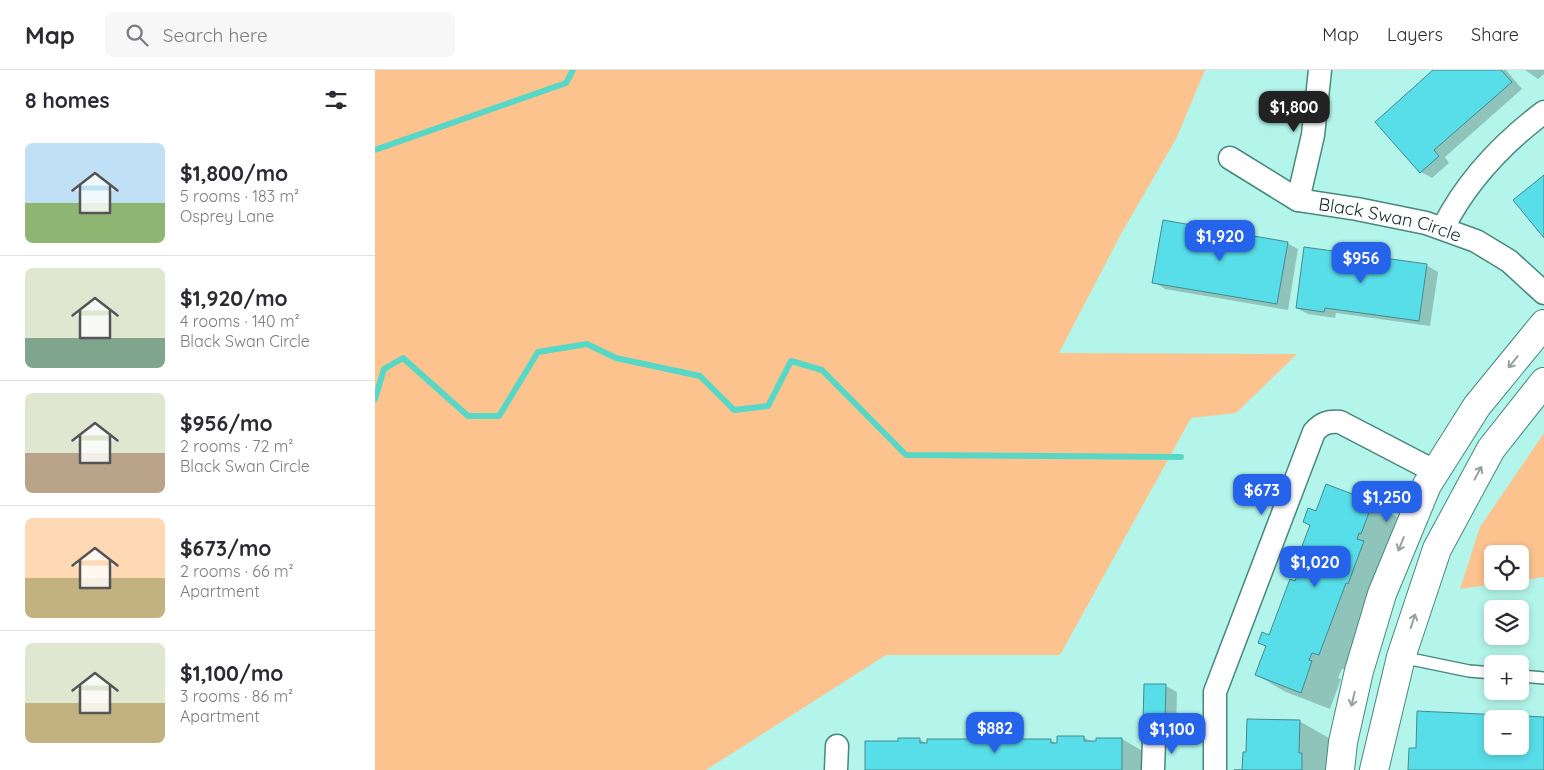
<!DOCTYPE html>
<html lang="en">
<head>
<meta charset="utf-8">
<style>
  :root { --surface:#fff; --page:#f7f7f7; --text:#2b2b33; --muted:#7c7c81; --line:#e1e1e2; --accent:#2563eb }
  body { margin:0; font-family:Quicksand,sans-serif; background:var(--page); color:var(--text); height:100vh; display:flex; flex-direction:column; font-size:19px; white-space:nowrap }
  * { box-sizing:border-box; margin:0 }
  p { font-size:16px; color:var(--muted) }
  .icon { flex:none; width:28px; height:28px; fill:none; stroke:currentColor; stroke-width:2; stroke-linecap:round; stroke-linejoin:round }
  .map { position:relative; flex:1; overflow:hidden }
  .details { display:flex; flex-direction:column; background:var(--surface); width:375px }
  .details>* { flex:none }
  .tools { position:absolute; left:1109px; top:475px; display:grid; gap:10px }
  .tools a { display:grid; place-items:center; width:45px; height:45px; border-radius:8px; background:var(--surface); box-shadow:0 2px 8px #0003; font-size:25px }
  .price { position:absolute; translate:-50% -42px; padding:0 11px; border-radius:10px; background:var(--accent); color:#fff; font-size:16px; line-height:32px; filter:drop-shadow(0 1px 2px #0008) }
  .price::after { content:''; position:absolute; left:50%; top:30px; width:15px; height:11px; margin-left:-8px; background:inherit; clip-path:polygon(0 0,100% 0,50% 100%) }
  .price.on { background:#222; color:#fff }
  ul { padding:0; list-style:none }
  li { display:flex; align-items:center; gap:15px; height:125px; padding:0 25px }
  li+li { border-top:1px solid var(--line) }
  li span { display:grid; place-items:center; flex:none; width:140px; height:100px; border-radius:8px; color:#555 }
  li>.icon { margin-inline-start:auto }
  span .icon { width:60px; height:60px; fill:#fffc; stroke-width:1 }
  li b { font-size:21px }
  h2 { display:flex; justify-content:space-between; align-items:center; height:60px; padding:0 25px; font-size:21px }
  header { display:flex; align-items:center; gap:30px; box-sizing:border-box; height:70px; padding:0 25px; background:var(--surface); border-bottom:1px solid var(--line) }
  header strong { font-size:24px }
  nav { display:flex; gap:28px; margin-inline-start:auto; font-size:18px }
  .search { width:350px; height:45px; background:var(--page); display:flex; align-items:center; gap:12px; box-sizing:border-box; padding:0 18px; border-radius:8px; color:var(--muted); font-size:19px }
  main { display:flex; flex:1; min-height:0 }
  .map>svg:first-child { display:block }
</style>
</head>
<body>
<header>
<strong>Map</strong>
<div class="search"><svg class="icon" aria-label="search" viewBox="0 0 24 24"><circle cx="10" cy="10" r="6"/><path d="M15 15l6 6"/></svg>Search here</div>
<nav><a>Map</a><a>Layers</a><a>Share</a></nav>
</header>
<main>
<section class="details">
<h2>8 homes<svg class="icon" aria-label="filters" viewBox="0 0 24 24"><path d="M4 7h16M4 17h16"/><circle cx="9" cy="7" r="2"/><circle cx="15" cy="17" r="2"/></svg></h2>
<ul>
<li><span style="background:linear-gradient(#bfe0f5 60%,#8fb573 0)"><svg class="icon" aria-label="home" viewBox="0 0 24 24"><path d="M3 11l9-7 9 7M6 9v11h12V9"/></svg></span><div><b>$1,800/mo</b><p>5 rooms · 183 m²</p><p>Osprey Lane</p></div></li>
<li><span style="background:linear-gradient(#dfe7d0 70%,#7fa58c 0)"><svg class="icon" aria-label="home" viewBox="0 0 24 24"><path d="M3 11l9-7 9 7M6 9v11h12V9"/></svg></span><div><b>$1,920/mo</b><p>4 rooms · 140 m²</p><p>Black Swan Circle</p></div></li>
<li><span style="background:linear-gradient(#dfe7d0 60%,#b9a48a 0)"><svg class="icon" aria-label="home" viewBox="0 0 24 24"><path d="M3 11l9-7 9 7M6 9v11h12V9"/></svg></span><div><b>$956/mo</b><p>2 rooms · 72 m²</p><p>Black Swan Circle</p></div></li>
<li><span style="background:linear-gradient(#ffd9b3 60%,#c2b280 0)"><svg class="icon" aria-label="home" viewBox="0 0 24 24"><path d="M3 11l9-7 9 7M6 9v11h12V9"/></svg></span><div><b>$673/mo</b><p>2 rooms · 66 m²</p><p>Apartment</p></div></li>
<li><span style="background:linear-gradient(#dfe7d0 60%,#c2b280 0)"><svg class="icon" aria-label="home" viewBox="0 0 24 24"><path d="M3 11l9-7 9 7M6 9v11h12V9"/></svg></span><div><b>$1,100/mo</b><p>3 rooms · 86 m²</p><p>Apartment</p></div></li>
</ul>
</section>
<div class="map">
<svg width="1169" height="700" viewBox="0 0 1169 700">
  <rect width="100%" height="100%" fill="#b3f5ea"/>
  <path fill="#fdc38f" d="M0 0H830L802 67 746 164 684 283 922 284 861 343 816 348 685 585H511L331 700H0Z
    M1169 363V507L1145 511V484H1118V511H1140L1085 519 1105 457Z"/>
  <path fill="#0003" d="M1060 0H1131L1147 19 1070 87 1074 93 1057 108 1046 102Z
    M1150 0H1169V4L1163 9Z
    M912 173 923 179 913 240 790 219 779 212Z
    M1051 195 1063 202 1055 256 961 243 960 248 933 244 922 238Z
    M952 415 998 433 1027 450 974 601 967 599 963 608 966 609 955 639 911 622 881 605 892 577 885 573 895 567 920 512 941 443Z
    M791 616 802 622 801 659 781 658 770 652Z
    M924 651 954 668 953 699 954 700H868Z
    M709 667 718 673 747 669 776 686V700H491L524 673 544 669 553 674 675 670 684 675Z"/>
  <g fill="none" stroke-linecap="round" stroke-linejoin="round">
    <path stroke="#57d8c7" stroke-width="6" d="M0 80 191 13 198 0
      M0 329 9 299 28 288 93 346H124L163 282 212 274 241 288 325 306 359 340 393 336 416 291 447 300 531 385 806 387"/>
  </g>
  <path fill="#58dee9" stroke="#47898f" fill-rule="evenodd" d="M1058 0H1126L1137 12 1059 80 1064 86 1045 103 1000 52Z
    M1169 105V168L1138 130Z
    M788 150 913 172 902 234 777 213Z
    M929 177 1052 194 1044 251 950 238 949 242 921 238Z
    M951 414 998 432 986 464 984 463 982 469 989 471 973 514 971 513 944 585 937 583 934 590 937 591 926 623 880 605 891 576 883 573 887 562 894 565 915 509 920 511 923 502 918 500 935 455 928 452 933 438 941 441Z
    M769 614H791L790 653 768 652Z
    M1042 641 1169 647V700H1033L1034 678H1041ZM1118 649H1145V676H1118Z
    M872 649 925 650 924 683H927V700H859H867L868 682H871Z
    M682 666H709V671H721V668H747V700H490V671H523V668H545V673H552V669H676V673H682Z"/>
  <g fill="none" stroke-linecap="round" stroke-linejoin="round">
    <g stroke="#48887e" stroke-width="14">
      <path id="lane" d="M1026 587 1094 601 1118 603
        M1145 606 1169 608"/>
    </g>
    <g stroke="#48887e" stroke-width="25">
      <g id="street">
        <path id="s1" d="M855 88 923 130 982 139 1051 153 1101 171 1134 191 1169 223"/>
        <path d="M923 130 938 65 945 0"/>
        <path d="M1068 158C1091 112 1128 73 1169 42"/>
        <path d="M461 700 462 676"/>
        <path d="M778 700 779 670"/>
        <path d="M840 700V622L939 362C947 353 953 351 965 352L1061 402"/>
      </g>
    </g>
    <g stroke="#48887e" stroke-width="30">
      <path id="secondary" d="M965 700 968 672 984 601 1007 524 1052 415 1102 336 1169 254
        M999 700 1026 587 1062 479 1116 379 1169 312"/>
    </g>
    <use href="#lane" stroke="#fff" stroke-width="11"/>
    <use href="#street" stroke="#fff" stroke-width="22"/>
    <use href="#secondary" stroke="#fff" stroke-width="28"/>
  </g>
  <defs><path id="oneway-shaft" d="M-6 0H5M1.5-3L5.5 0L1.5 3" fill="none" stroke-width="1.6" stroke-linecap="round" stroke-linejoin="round" transform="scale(1.25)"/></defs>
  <g stroke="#95a09f">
    <use href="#oneway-shaft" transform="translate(1138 292) rotate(129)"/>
    <use href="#oneway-shaft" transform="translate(1103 403) rotate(-62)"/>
    <use href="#oneway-shaft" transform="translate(1026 474) rotate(112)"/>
    <use href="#oneway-shaft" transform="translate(1038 551) rotate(-72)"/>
    <use href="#oneway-shaft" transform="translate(978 629) rotate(103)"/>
  </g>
  <g text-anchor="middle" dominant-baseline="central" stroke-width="4" stroke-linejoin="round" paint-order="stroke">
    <g font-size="18" fill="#132d2a" stroke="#d6fdf6">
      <text stroke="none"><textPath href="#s1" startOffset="174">Black Swan Circle</textPath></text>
    </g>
  </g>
</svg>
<div class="tools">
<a><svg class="icon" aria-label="locate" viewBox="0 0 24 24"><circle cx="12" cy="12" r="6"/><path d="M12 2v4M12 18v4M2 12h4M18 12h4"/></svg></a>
<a><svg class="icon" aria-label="layers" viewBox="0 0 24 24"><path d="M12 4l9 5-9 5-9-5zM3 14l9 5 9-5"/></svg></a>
<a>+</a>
<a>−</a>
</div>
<b class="price on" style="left:919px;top:63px">$1,800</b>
<b class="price" style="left:845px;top:192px">$1,920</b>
<b class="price" style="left:986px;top:214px">$956</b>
<b class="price" style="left:887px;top:446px">$673</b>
<b class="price" style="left:1012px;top:453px">$1,250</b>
<b class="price" style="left:940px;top:518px">$1,020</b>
<b class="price" style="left:620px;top:684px">$882</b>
<b class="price" style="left:797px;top:685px">$1,100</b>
</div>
</main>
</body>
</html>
